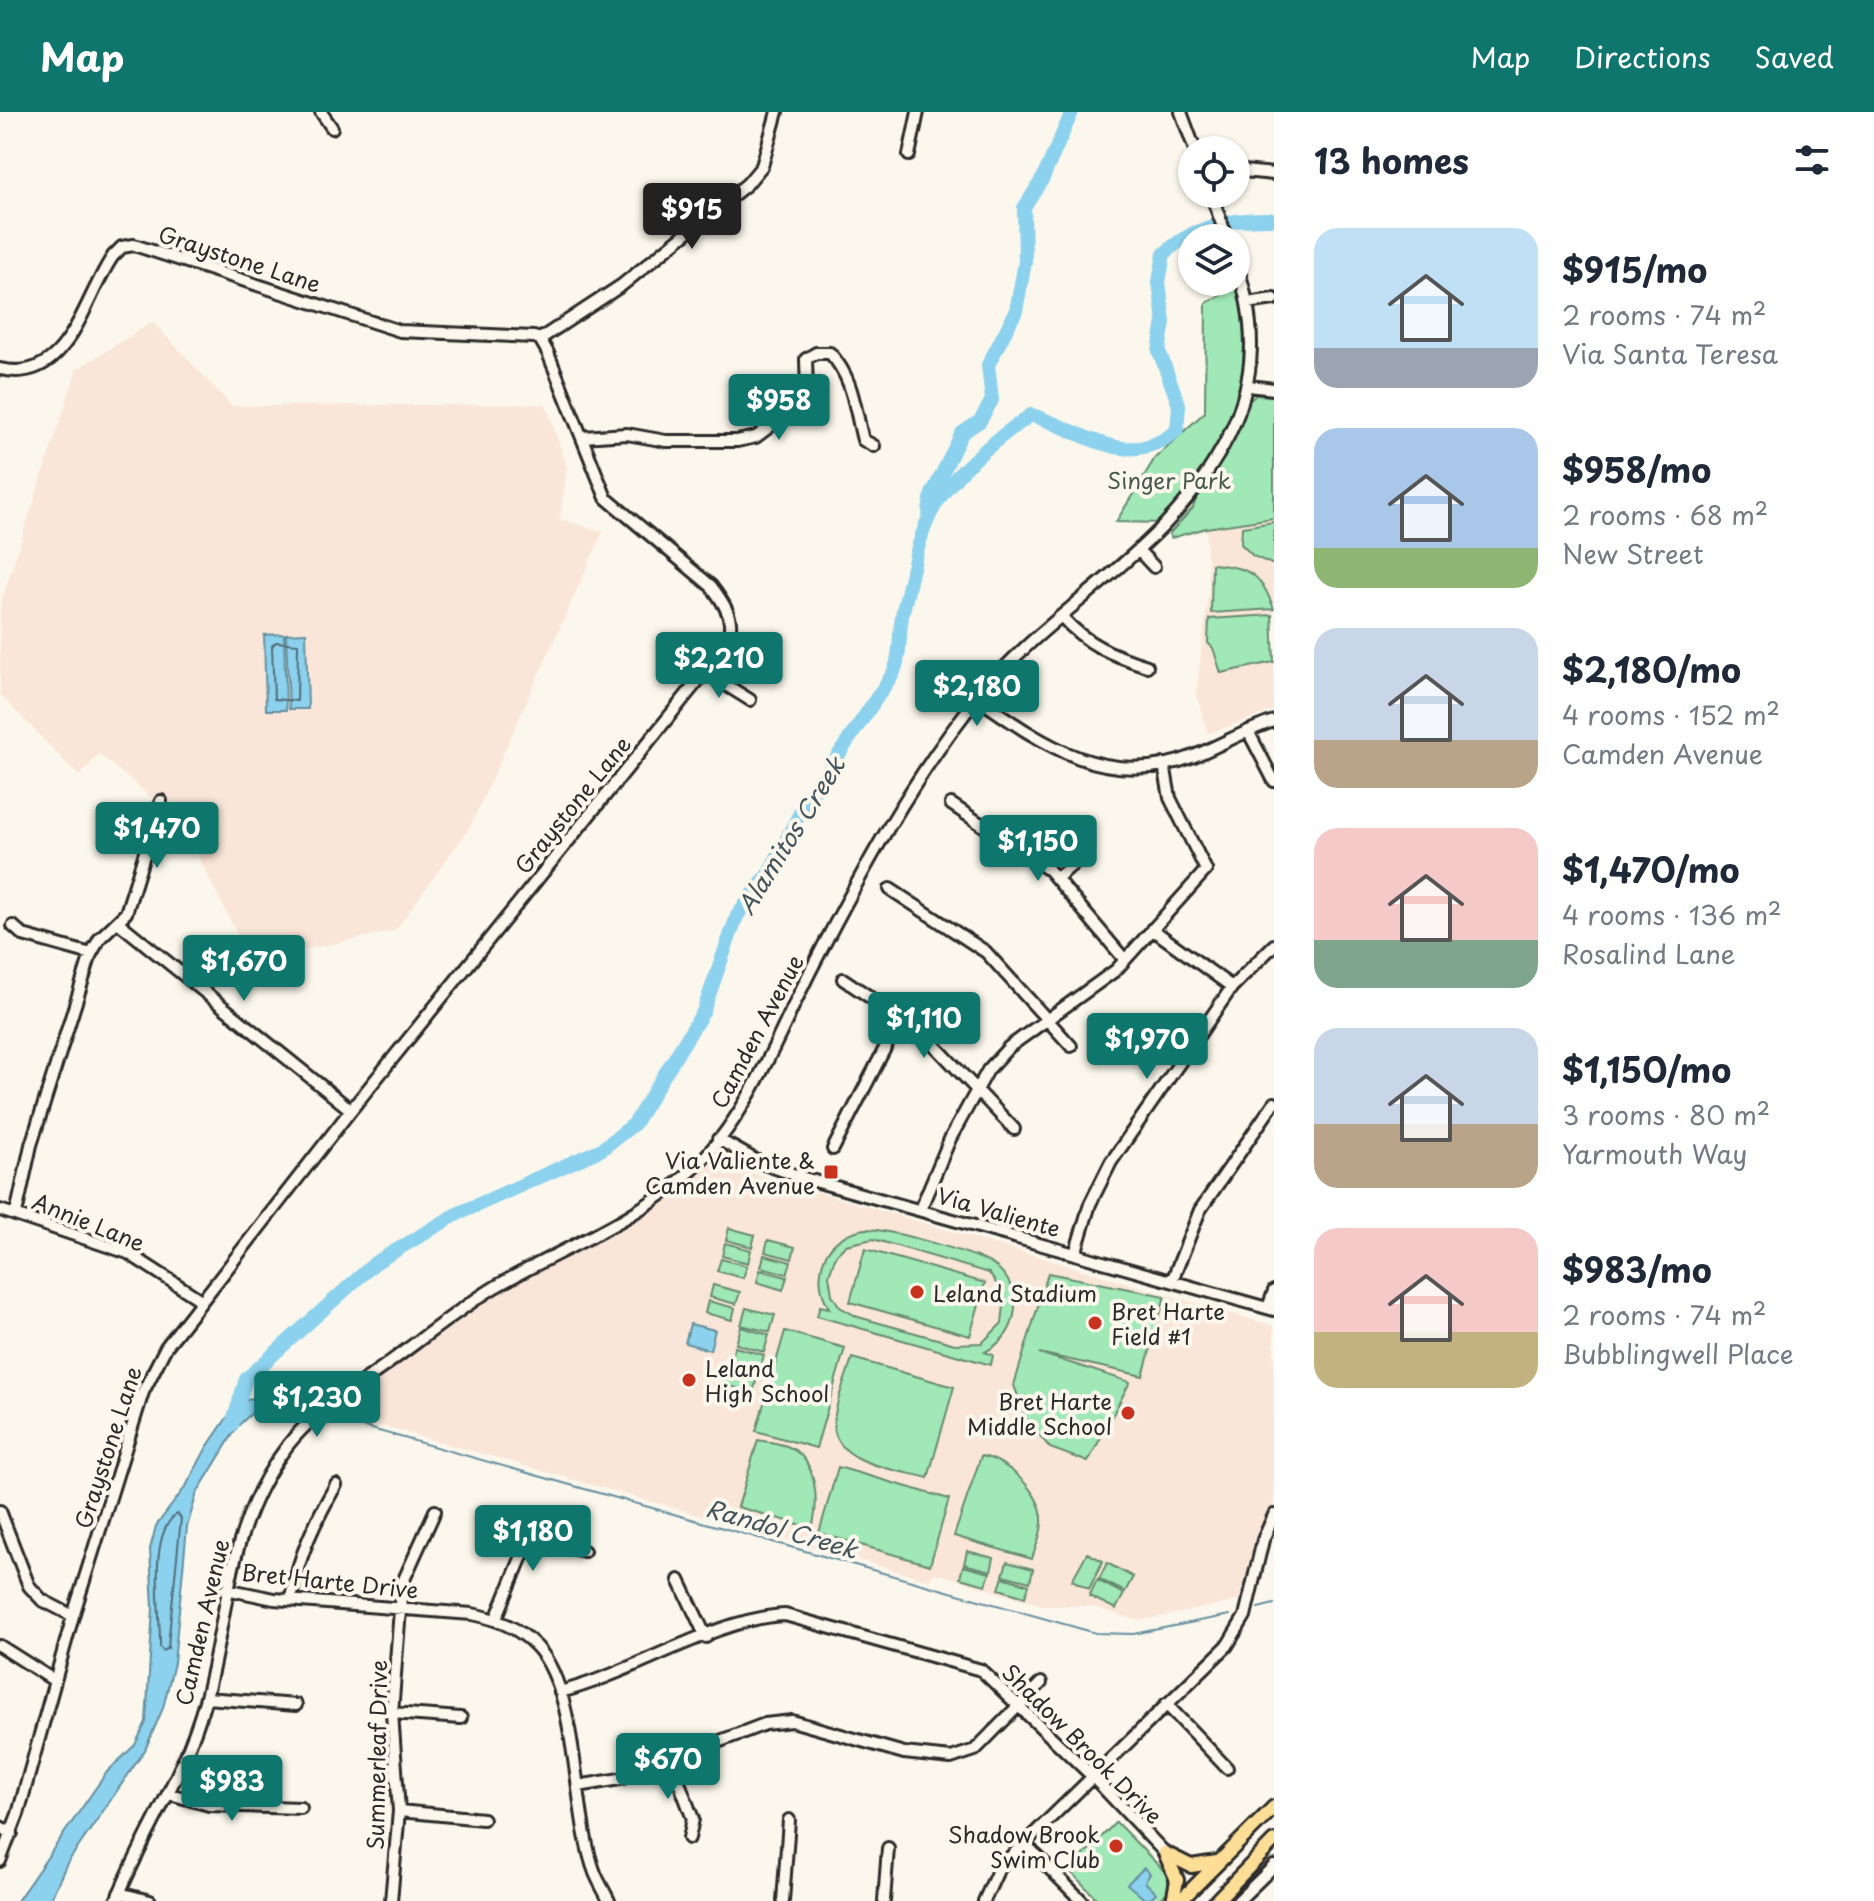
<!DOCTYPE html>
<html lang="en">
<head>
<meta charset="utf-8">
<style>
  :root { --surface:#fff; --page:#f6f6f7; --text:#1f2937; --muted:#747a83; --accent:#0f766e }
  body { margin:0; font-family:"Playpen Sans",sans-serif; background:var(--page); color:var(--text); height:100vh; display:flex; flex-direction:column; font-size:30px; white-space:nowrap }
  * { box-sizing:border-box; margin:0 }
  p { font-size:26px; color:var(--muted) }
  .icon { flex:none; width:44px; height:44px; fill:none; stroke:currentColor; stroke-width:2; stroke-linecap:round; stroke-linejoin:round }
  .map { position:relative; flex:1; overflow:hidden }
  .details { display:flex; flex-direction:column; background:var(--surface); width:600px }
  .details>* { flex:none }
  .buttons { position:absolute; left:1178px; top:24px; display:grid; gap:16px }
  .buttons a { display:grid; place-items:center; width:72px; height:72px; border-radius:50%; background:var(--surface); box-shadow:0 2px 6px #0004; font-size:40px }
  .price { position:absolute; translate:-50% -68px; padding:0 18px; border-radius:8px; background:var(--accent); color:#fff; font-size:26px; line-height:52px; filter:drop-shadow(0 2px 4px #0008) }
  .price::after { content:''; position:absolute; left:50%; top:48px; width:24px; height:18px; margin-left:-12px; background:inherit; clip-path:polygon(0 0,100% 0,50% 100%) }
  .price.active { background:#222; color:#fff }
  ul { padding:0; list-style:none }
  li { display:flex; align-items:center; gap:24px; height:200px; padding:0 40px }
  li span { display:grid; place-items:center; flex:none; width:224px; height:160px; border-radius:24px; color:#555 }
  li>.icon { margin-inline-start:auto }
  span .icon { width:96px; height:96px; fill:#fffc; stroke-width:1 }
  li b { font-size:34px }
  h2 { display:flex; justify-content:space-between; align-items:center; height:96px; padding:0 40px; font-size:34px }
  header { display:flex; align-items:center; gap:48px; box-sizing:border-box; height:112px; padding:0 40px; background:var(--accent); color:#fff }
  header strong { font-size:38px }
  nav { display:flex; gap:44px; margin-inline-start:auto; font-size:28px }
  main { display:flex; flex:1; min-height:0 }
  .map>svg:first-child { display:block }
</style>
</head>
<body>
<header>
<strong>Map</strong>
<nav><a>Map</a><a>Directions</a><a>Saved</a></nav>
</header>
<main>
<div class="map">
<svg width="1274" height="1789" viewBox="0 0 1274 1789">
  <rect width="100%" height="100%" fill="#fbf7ec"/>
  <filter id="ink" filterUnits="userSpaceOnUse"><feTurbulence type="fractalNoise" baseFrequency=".0125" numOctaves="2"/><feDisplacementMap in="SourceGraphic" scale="16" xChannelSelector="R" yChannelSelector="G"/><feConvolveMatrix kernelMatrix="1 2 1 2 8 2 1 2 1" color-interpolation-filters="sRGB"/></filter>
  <g filter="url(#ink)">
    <path fill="#fae6d8" d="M153 210 232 294 546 292 567 355 560 407 603 420 470 715 395 819 278 843H266L244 836 169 686 165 690 152 686 99 642 79 664 0 583V493L77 257Z
      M1274 406V598L1208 622 1196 581 1209 478 1206 416Z
      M716 1042 759 1063 1274 1214V1391L1238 1489 1140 1509 1089 1494H1045L935 1461 929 1468 337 1301 478 1189 672 1078Z"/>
    <path fill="#a0e8b6" stroke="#668a70" stroke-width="2" fill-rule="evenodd" d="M1237 174C1260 276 1223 331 1166 411L1116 410 1155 346 1205 300 1206 191Z
      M1256 283 1274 284V406L1206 416 1171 426 1169 422 1193 396 1198 381 1228 339 1249 289Z
      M1274 410V453L1253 444 1241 432 1242 415Z
      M1212 452C1251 456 1260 461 1274 497L1211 501Z
      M1272 503 1274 550 1221 561 1213 536 1208 531 1209 507Z
      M729 1116 755 1123 752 1135 726 1128Z
      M865 1117C888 1117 977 1141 995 1154 1010 1165 1018 1185 1014 1203 1011 1221 1000 1232 985 1240L993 1243 991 1253 817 1204 820 1194 829 1196C809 1162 825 1123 865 1117ZM873 1127 989 1161 1005 1184 1002 1211 982 1231 955 1232 858 1205 840 1195 832 1183 829 1163 836 1143 846 1133Z
      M768 1128 795 1135 792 1147 765 1140Z
      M725 1131 751 1138 748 1151 722 1144Z
      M865 1137 985 1171 970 1224 850 1190Z
      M764 1143 791 1150 787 1162 761 1155Z
      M721 1147 747 1154 743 1166 717 1159Z
      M760 1158 787 1165 783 1178 757 1170Z
      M1048 1161 1165 1184 1143 1264 1039 1241 1130 1270 1088 1350 1050 1336 1026 1307 1014 1273Z
      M713 1173 740 1180 736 1192 710 1185Z
      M708 1189 735 1196 732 1208 705 1201Z
      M746 1196 775 1203 770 1220 741 1213Z
      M741 1215 769 1223 764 1240 736 1232Z
      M785 1219 845 1236 816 1336 756 1319Z
      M735 1235 764 1243 759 1260 730 1252Z
      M852 1246 954 1275 928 1366C900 1358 836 1353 834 1314 834 1293 846 1267 852 1246Z
      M729 1256 758 1263 753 1280 724 1273Z
      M758 1328C768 1330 780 1331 789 1335 818 1348 819 1391 812 1416L738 1395Z
      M981 1344C1006 1347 1044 1382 1042 1410 1042 1422 1035 1436 1032 1447L954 1424Z
      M838 1355 949 1387 930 1453 819 1421Z
      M967 1439 994 1446 991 1459 964 1452Z
      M1087 1441 1103 1449 1089 1477 1072 1468Z
      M1007 1450 1033 1457 1030 1470 1003 1463Z
      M1107 1451 1133 1465 1125 1480 1099 1467Z
      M963 1454 990 1461 986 1473 960 1466Z
      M1003 1465 1029 1473 1025 1485 999 1477Z
      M1097 1468 1124 1482 1116 1497 1089 1484Z
      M1116 1710 1168 1763 1169 1778 1159 1789H1099L1069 1758Z"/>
    <path fill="#8cd1ed" stroke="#658f9f" stroke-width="2" d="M306 521 308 597H289L286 522Z
      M284 522 286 598H266L264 523Z
      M690 1212 715 1218 710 1238 685 1231Z
      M282 1280 299 1285 294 1299 270 1295 252 1301 238 1314 197 1381 187 1415 174 1551 163 1596 145 1638 66 1753 50 1789H17L107 1660 135 1633 146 1610 153 1496 150 1437 156 1414 186 1374 207 1335 229 1303 249 1287Z
      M1144 1756 1150 1762 1145 1770 1156 1781 1147 1789 1127 1772Z"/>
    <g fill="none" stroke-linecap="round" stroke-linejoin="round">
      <path stroke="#526d79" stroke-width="2" d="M276 530 298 532 297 589 274 587 272 534Z
        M177 1402 181 1406 169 1523 168 1536 163 1539 160 1535C161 1501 147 1421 177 1402Z"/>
      <path stroke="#658f9f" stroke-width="2" d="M329 1305 1096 1521 1133 1522 1230 1503
        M1258 1496 1274 1492"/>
      <path stroke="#8cd1ed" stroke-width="14" d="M929 399 932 382 962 321 980 309 992 288 988 253 1016 199 1025 150 1024 96 1043 66 1072 0
        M232 1313 246 1267 375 1151 455 1103 602 1037 634 1012 703 900 737 804 769 761 801 699 894 560C902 540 898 520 903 499 911 468 916 432 930 403 947 366 997 326 1031 303 1080 317 1127 361 1177 318L1179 293 1159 239 1164 210 1159 170 1164 142C1193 113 1235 106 1274 107"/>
      <g stroke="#2b2b2b" stroke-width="16">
        <path id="minor" d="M321 0 332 16
          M1181 0 1195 38
          M909 43 918 0
          M1243 59 1274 62
          M1211 82 1227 126
          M1247 191 1274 187
          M540 227 622 173 747 72 762 54 777 0
          M0 257C69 273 83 187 113 144L122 135 134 133 400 219 534 225 540 227 548 241 606 386 711 474C742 514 732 522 705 560L351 998 166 1235 143 1280 73 1504 18 1702 0 1749
          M1249 274 1274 277
          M583 325 627 322 666 329H737L756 325 802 290 807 278 806 247 816 241H830C854 268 854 294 863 328L874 334
          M1140 440 1154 455
          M1062 505C1087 533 1112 543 1147 554
          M705 560 750 588
          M977 586C1045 634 1108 678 1194 644 1221 633 1246 618 1274 609
          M1248 619 1274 669
          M951 692 1049 758 1125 848
          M1057 766 1078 748
          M890 777 986 840 1071 934
          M119 811 351 998
          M13 814 23 823 91 842
          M1152 817 1232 875
          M843 867 923 921 1014 1017
          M718 1027 761 1051 804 1066 1274 1198
          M833 1037 901 905
          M0 1098 128 1141 201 1188
          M920 1098 950 1027 988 958 1009 935 1116 858 1206 758 1170 686 1164 652
          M16 1102 31 1033 91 842 100 826 126 801 161 689
          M1075 1142 1090 1092 1111 1050 1232 875 1274 833
          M1172 1169 1200 1098 1274 991
          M1268 1196 1274 1179
          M0 1399 29 1474 42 1488 73 1504
          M679 1468 706 1525
          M226 1477 274 1487 472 1502C497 1507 518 1515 537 1535 580 1582 572 1701 595 1761 599 1771 605 1780 609 1789
          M291 1486C298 1445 315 1409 336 1373
          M496 1507 524 1439 534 1428 584 1439
          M0 1534 55 1569
          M560 1580C632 1562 716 1506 785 1503L981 1558 1093 1665 1165 1741
          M206 1586 296 1593
          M1166 1592 1227 1656
          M392 1601 461 1606
          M671 1649 693 1707 689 1726
          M578 1674 620 1667 765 1612 792 1609 904 1641 951 1646 975 1638 1041 1571
          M170 1682 209 1693 301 1696
          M399 1699 483 1707
          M0 1715 12 1721
          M1025 1732 1082 1789
          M119 1781 150 1789
          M116 1789C144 1721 185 1661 205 1589 230 1497 226 1414 288 1333 311 1303 346 1282 376 1260 416 1232 454 1200 495 1175 562 1136 634 1111 692 1058 750 1004 778 921 814 852 861 761 913 665 978 585 1057 489 1171 440 1229 323 1257 265 1257 211 1236 151
          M391 1789 399 1699 392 1601 402 1472 435 1399
          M783 1789 789 1708
          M884 1789 888 1736
          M984 1789 999 1756 1227 1534 1245 1504 1263 1428 1274 1403
          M1238 1789 1274 1754"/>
      </g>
      <g stroke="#2b2b2b" stroke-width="18">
        <path id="major" d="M1165 1741 1191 1754 1217 1750
          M1165 1741 1177 1768 1173 1789
          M1180 1789 1274 1695
          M1216 1789 1274 1729"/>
      </g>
      <use href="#minor" stroke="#fbf7ec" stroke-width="10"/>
      <use href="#major" stroke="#fdde96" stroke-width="12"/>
    </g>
  </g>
  <g fill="#c8321e" stroke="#fbf7ec" stroke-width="3">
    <rect x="823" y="1052" width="16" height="16" rx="4"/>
    <circle cx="917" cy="1180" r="8"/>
    <circle cx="1095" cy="1211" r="8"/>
    <circle cx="689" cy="1268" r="8"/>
    <circle cx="1128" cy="1301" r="8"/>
    <circle cx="1116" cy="1734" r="8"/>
  </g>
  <g text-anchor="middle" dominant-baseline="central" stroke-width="8" stroke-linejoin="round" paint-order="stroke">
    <g font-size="22" fill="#2b2b2b" stroke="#fbf7ec">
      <text transform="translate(240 146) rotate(18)">Graystone Lane</text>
      <text transform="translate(572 692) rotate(-51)">Graystone Lane</text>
      <text transform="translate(756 919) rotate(-62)">Camden Avenue</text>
      <text transform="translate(999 1099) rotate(16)">Via Valiente</text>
      <text transform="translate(89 1109) rotate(22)">Annie Lane</text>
      <text transform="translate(107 1335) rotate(-72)">Graystone Lane</text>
      <text transform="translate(330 1468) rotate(6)">Bret Harte Drive</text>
      <text transform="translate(201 1510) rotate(-77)">Camden Avenue</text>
      <text transform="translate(1083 1631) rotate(45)">Shadow Brook Drive</text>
      <text transform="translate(376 1643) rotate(-89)">Summerleaf Drive</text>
    </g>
    <g font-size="22" fill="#485a4e" stroke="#fbf7ec">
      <text x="1169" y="367">Singer Park</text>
    </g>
    <g font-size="22" fill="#2b2b2b" stroke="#fbf7ec" text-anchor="end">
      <text x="815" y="1047">Via Valiente &amp;<tspan x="815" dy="25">Camden Avenue</tspan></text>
      <text x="933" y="1180" text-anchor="start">Leland Stadium</text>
      <text x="1111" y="1198" text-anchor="start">Bret Harte<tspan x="1111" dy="25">Field #1</tspan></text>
      <text x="705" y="1255" text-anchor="start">Leland<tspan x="705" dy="25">High School</tspan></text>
      <text x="1112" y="1288">Bret Harte<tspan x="1112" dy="25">Middle School</tspan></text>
      <text x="1100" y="1721">Shadow Brook<tspan x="1100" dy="25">Swim Club</tspan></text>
    </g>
    <g font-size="24" font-style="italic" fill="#43545c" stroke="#fbf7ec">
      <text transform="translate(790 723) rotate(-58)">Alamitos Creek</text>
      <text transform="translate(782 1416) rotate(16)">Randol Creek</text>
    </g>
  </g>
</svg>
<div class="buttons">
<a><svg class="icon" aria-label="locate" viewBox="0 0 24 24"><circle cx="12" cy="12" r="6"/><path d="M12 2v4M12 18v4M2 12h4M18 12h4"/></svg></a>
<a><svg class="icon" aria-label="layers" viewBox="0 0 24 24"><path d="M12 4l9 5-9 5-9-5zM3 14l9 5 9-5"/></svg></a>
</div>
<b class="price active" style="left:692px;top:139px">$915</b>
<b class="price" style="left:779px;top:330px">$958</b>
<b class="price" style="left:719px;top:588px">$2,210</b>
<b class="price" style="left:977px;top:616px">$2,180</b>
<b class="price" style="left:157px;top:758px">$1,470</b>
<b class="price" style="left:1038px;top:771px">$1,150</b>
<b class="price" style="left:244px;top:891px">$1,670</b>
<b class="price" style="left:924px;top:948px">$1,110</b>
<b class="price" style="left:1147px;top:969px">$1,970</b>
<b class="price" style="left:317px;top:1327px">$1,230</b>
<b class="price" style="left:533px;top:1461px">$1,180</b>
<b class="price" style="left:668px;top:1689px">$670</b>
<b class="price" style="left:232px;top:1711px">$983</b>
</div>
<section class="details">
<h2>13 homes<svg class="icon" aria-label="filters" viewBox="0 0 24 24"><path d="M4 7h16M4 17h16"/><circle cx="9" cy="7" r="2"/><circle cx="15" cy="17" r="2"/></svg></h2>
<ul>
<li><span style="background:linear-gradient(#bfe0f5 75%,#9aa5b1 0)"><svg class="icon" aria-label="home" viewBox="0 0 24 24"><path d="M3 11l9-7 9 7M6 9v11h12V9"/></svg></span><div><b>$915/mo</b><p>2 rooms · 74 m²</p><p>Via Santa Teresa</p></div></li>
<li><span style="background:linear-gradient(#a9c7e8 75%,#8fb573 0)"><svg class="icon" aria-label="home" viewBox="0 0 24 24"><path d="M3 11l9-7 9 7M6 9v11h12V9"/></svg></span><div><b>$958/mo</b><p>2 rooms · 68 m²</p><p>New Street</p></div></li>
<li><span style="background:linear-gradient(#c9d6e8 70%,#b9a48a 0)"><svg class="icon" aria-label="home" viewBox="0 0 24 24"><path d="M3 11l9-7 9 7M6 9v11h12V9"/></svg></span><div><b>$2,180/mo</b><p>4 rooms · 152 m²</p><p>Camden Avenue</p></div></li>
<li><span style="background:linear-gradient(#f6c9c9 70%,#7fa58c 0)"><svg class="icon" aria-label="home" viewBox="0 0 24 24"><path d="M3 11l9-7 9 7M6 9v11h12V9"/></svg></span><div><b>$1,470/mo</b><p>4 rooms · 136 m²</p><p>Rosalind Lane</p></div></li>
<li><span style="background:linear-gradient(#c9d6e8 60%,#b9a48a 0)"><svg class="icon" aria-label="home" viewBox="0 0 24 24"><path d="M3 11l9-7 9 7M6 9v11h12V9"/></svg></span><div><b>$1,150/mo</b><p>3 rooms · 80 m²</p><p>Yarmouth Way</p></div></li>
<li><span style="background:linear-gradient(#f6c9c9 65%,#c2b280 0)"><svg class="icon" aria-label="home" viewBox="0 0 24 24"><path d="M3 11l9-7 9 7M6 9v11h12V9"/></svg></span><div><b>$983/mo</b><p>2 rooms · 74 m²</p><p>Bubblingwell Place</p></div></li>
</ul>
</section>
</main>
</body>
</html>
